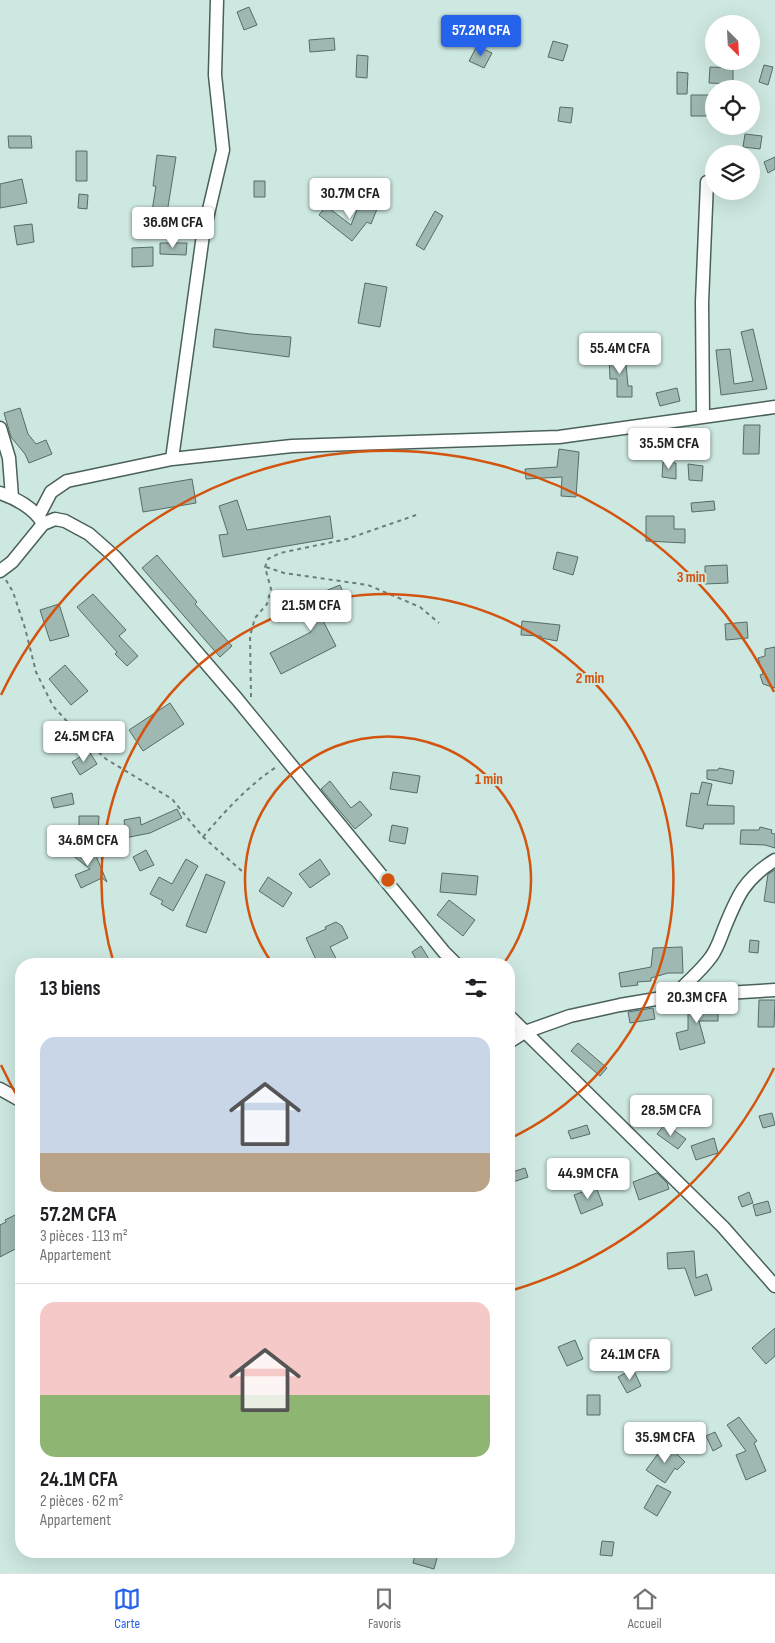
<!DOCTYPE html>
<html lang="fr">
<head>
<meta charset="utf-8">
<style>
  :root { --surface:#fff; --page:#f2f2f2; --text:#202124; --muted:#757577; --line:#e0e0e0; --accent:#2563eb }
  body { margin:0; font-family:"Sofia Sans Condensed",sans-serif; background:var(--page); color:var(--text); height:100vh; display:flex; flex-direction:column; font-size:19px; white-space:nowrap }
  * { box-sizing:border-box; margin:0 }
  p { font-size:16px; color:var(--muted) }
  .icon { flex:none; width:28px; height:28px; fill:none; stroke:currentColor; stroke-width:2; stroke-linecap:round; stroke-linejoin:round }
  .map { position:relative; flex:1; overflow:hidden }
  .drawer { position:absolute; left:15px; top:958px; width:500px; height:600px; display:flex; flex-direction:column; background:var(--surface); border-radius:20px; box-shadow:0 5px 20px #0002 }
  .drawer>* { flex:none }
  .needle { width:32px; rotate:156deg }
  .tools { position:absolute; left:705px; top:15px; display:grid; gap:10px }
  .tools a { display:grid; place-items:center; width:55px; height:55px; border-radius:50%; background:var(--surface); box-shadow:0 5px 20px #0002; font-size:25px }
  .price { position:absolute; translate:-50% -42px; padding:0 11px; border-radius:5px; background:#fff; color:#222; font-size:16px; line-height:32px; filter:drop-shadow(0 1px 2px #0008) }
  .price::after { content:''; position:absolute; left:50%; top:30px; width:15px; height:11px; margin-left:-8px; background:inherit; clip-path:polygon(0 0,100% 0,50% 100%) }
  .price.current { background:var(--accent); color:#fff }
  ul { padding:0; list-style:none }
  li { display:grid; align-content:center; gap:10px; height:265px; padding:0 25px }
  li+li { border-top:1px solid var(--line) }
  li span { display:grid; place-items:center; height:155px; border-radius:15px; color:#555 }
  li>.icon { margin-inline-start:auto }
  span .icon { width:90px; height:90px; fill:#fffc; stroke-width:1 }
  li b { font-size:21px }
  h2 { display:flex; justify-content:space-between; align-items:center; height:60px; padding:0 25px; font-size:21px }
  .tabs { display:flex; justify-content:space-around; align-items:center; height:70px; border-top:1px solid var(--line); background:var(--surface); font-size:14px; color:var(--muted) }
  .tabs a { display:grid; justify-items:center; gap:2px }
  .tabs .current { color:var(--accent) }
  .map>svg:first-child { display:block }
</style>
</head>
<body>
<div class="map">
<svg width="775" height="1573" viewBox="0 0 775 1573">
  <rect width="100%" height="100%" fill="#cde7e1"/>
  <path fill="#9fb8b2" stroke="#556d67" d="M249 7 257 25 244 30 237 12Z
    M334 38 335 50 310 52 309 40Z
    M553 41 568 45 563 61 548 57Z
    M477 46 492 53 484 68 469 61Z
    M357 55 368 56 367 78 356 77Z
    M764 65 773 67 768 85 759 82Z
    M710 67 733 68V84L709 83Z
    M677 72 688 73 687 94H677Z
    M691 95H709V116H691Z
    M560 107 573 108 571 123 558 121Z
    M745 134 762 136 760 149 743 147Z
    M8 136H31L32 148H9Z
    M76 151H87V181H76Z
    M157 155 176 157 167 213 152 211 156 186H153Z
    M775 157V169L768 173 764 162Z
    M22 179 27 203 0 208V184Z
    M254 181H265V197H254Z
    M79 194 88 195 87 209 78 208Z
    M360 202 377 209 371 224 367 222 352 241 319 215 326 206 351 225Z
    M435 211 443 216 424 250 416 245Z
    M32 224 34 242 17 245 14 226Z
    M160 243H187L186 255 160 254Z
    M153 247V266L132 267V248Z
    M365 283 387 287 380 327 358 323Z
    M215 329 250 334 291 337 289 357 213 347Z
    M753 329 767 389 721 395 716 350 730 349 734 384 753 381 741 332Z
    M625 354 628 386H632V397H617V379H610L609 356Z
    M677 388 680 401 660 406 656 393Z
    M20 408 28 434 36 444 46 440 52 454 29 463 25 454 11 437 4 413Z
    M744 425H760L759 454H743Z
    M559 449 579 452 576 497 561 496 562 477 526 479 525 469 557 467Z
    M663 462 676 463V479L662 477Z
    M688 464 703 466 702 481 689 480Z
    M192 479 196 503 143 512 139 488Z
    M237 500 247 530 330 516 333 538 223 557 219 535 228 534 219 506Z
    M714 501 715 510 692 512 691 503Z
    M646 516H674V529H685V543L646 541Z
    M557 552 578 557 573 575 553 569Z
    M157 555 197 602 195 604 232 646 220 657 142 568Z
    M727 565 728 583 705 584V566Z
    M340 585 347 602 319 613 336 646 281 674 270 653 311 632 299 602Z
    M93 594 126 630 119 636 138 656 127 666 115 654 117 652 77 607Z
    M59 604 69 636 50 641 40 610Z
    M522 621 560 625 557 641 541 638V636L521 635Z
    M747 622 748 638 726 640 725 624Z
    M775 647V688L763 684 760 675 763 674 758 658 765 656V649Z
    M65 665 88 691 71 705 49 679Z
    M170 703 184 724 143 751 129 730Z
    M89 751 97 764 80 775 72 762Z
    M719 768 734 771 732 784 707 779V770H718Z
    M393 772 420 776 417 793 390 789Z
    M330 781 351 808 360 801 372 815 355 829 321 789Z
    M702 782 712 784 707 805 734 806V824H704L703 829 686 826 691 793 699 794Z
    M72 793 74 804 54 808 51 798Z
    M177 809 182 818 150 833 125 838 127 849 107 853 105 840 122 837 121 835 126 832 124 820 140 817 141 825Z
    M79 816H99L98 833 79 832Z
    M392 825 408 828 405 844 389 841Z
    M760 827 772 830 771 833 775 834V848L765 845 740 844 741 830H759Z
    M80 844 96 856 107 882 102 878 81 888 75 875 90 869 72 855Z
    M146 850 154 865 140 871 133 857Z
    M186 859 198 866 173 911 161 904 163 901 150 894 159 877 172 884Z
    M320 859 330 874 310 888 299 874Z
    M775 870V903L764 901 768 874Z
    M442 873 478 876 476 895 440 892Z
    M206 874 225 882 206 933 186 926Z
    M268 877 292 893 283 907 259 891Z
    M449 900 475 920 463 936 437 915Z
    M336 922 342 926 348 938 330 947 339 964H318L306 938 326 929 325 927Z
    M750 940 759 941 758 953 749 952Z
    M421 946 432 964H419L412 952Z
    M682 947 683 973H668L651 978V981L637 982 638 985 621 987 619 973 651 967 653 948Z
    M759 1000H775L774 1027H758Z
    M718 1002V1021H699L705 1043 680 1050 676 1033 688 1030V1003Z
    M653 1008 655 1019 630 1023 628 1012Z
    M578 1043 607 1068 600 1076 571 1051Z
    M772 1113 775 1125 763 1128 759 1116Z
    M665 1124 686 1139 678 1149 657 1134Z
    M587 1125 590 1134 571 1139 568 1131Z
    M714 1138 718 1153 696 1160 691 1146Z
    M525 1168 528 1177 510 1183 509 1173Z
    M657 1173 667 1183 669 1189 639 1200 633 1182Z
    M596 1187 603 1205 581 1214 574 1195Z
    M749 1192 753 1203 742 1207 738 1197Z
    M768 1201 771 1212 756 1216 753 1205Z
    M21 1212V1246L0 1257V1225L6 1222 5 1220Z
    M694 1251 696 1278 707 1274 712 1290 695 1296 685 1268 668 1269 667 1253Z
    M775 1328V1356L766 1364 752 1348Z
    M575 1340 583 1359 567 1366 558 1347Z
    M633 1369 641 1386 627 1393 618 1377Z
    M587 1395H600V1415H587Z
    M739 1417 757 1441 754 1443 766 1471 746 1480 736 1455 746 1451 727 1425Z
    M715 1432 722 1446 713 1451 706 1436Z
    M666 1443 685 1462 677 1470 675 1468 665 1483 646 1470Z
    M657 1485 671 1492 657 1516 644 1508Z
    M602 1541 614 1542 612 1556 600 1555Z
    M416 1551H439L434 1569 413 1563Z"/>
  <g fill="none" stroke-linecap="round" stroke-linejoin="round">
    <g stroke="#4a615b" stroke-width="15">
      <path id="street" d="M703 417 702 302 707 182
        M0 428 9 458 12 497
        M172 459 203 235 223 150 215 75 217 0
        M0 493C15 498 34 508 42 522
        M39 515 51 492 67 481 172 459 292 446 559 437 775 407
        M0 571 12 562 43 524 55 519 65 521 89 534 115 557 237 699 444 952 456 964
        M674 996C686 983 701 971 711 957 717 949 720 939 724 929 737 897 744 879 775 860
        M509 1016 723 1227 775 1286
        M509 1042 525 1032 570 1016 620 1005 674 996 775 990
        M0 1089 18 1099H21"/>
    </g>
    <path stroke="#6d7e7a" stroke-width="2" stroke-dasharray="4 4" stroke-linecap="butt" d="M266 567 284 573 368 585 420 607 439 623
      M6 580 13 592 25 628 36 672 53 706 74 729 106 759 172 799 203 837 243 872
      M251 697 250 636 255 618 267 604 271 589 265 567 268 559 280 553 347 539 419 514
      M203 837C225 811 248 786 276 767"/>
    <use href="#street" stroke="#fff" stroke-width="12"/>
  </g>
  <g fill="none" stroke="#d3540e" stroke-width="2.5">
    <path d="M272 963A143 143 0 1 1 504 963"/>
    <path d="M114 964A286 286 0 1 1 509 1139"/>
    <path d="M774 1068A429 429 0 0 1 510 1291M20 1101A429 429 0 0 1 1 1065M1 695A429 429 0 0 1 774 692"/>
  </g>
  <circle cx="388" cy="880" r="8" fill="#d3540e" stroke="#cde7e1" stroke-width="2.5"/>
  <g font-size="15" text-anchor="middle" font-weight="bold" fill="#d3540e" stroke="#cde7e1" stroke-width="4" stroke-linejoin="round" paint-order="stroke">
    <text x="691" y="582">3 min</text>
    <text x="590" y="683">2 min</text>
    <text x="489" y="784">1 min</text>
  </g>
</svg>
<div class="tools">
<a><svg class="needle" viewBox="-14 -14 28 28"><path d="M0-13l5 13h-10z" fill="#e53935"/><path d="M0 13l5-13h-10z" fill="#757577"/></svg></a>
<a><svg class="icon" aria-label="locate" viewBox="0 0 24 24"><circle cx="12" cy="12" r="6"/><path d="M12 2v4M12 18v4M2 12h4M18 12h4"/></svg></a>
<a><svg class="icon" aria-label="layers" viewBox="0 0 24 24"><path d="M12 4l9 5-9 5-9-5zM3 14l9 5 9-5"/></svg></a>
</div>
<b class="price current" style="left:481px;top:57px">57.2M CFA</b>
<b class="price" style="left:350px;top:220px">30.7M CFA</b>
<b class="price" style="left:173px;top:249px">36.6M CFA</b>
<b class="price" style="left:620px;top:375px">55.4M CFA</b>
<b class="price" style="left:669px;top:470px">35.5M CFA</b>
<b class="price" style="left:311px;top:632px">21.5M CFA</b>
<b class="price" style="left:84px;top:763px">24.5M CFA</b>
<b class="price" style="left:88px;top:867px">34.6M CFA</b>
<b class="price" style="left:697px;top:1024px">20.3M CFA</b>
<b class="price" style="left:671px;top:1137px">28.5M CFA</b>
<b class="price" style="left:588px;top:1200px">44.9M CFA</b>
<b class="price" style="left:630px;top:1381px">24.1M CFA</b>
<b class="price" style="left:665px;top:1464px">35.9M CFA</b>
<section class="drawer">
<h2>13 biens<svg class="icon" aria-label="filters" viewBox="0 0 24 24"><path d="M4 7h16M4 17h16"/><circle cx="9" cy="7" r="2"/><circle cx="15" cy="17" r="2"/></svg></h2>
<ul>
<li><span style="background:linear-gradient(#c9d6e8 75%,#b9a48a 0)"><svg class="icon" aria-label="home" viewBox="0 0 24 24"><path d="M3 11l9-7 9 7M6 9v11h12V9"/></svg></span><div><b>57.2M CFA</b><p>3 pièces · 113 m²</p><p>Appartement</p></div></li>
<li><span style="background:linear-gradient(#f6c9c9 60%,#8fb573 0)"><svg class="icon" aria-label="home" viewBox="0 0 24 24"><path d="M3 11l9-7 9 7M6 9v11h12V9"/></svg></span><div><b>24.1M CFA</b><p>2 pièces · 62 m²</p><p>Appartement</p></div></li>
</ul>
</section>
</div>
<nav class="tabs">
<a class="current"><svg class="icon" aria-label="map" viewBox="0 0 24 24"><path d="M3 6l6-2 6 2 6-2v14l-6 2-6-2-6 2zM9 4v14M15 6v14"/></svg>Carte</a>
<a><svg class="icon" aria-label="saved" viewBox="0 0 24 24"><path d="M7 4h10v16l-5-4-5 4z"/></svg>Favoris</a>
<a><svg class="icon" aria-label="home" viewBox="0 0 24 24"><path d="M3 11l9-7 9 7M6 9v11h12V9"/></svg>Accueil</a>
</nav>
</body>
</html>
